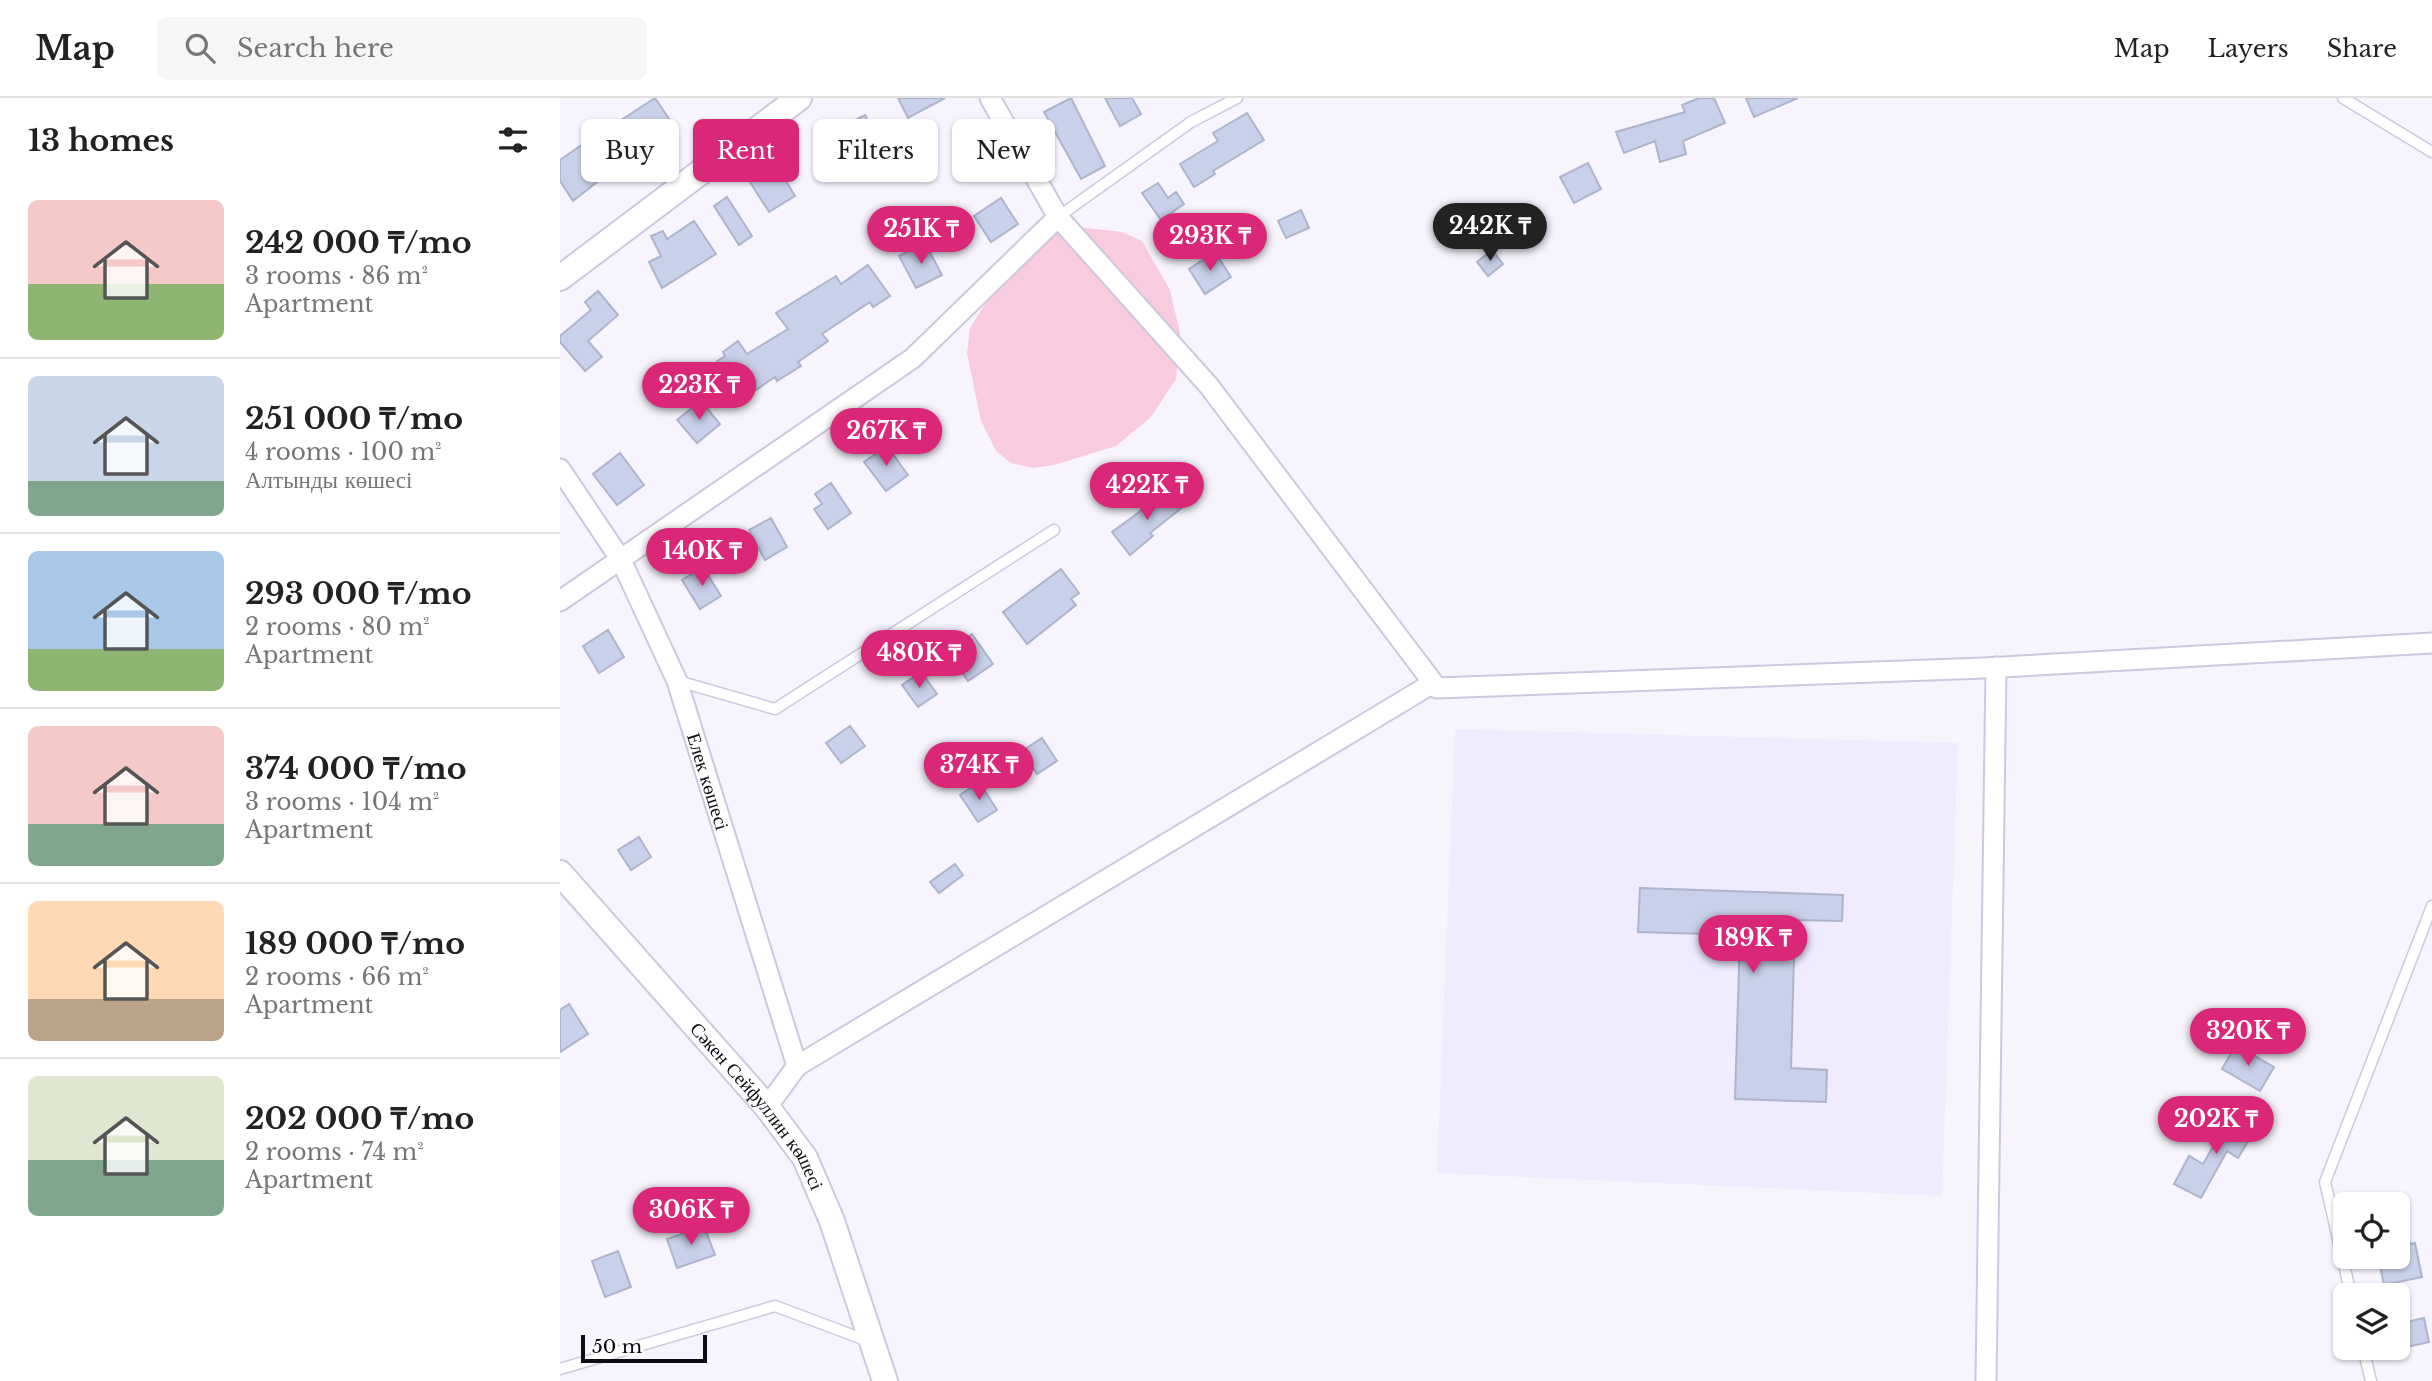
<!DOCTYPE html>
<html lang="en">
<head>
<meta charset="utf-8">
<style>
  :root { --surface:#fff; --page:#f6f6f6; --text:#222; --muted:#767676; --line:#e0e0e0; --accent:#db2777 }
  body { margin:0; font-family:"Libre Baskerville",serif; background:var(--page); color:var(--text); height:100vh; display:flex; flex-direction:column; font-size:26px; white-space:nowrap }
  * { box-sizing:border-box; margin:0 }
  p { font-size:23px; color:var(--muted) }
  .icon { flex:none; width:38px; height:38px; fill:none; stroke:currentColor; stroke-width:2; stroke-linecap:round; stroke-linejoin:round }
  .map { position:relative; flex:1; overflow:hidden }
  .panel { display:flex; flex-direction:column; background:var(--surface); width:560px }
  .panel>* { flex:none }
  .top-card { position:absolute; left:21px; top:21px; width:665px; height:63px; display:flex; gap:14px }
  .buttons { position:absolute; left:1773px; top:1094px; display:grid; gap:14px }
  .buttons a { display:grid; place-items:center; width:77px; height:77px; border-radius:10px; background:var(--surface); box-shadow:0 2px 5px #0004; font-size:35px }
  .scale { position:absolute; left:21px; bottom:18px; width:126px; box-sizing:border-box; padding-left:7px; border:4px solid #0d0b13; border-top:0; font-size:19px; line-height:24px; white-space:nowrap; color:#0d0b13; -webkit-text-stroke:5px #fff; paint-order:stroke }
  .price { position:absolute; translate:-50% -60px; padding:0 16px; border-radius:24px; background:var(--accent); color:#fff; font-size:23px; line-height:46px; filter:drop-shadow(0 2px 4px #0008) }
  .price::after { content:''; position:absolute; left:50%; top:42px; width:21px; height:16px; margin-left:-10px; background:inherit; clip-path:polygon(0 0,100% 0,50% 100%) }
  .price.active { background:#222; color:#fff }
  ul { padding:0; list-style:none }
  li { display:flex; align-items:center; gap:21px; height:175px; padding:0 28px }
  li+li { border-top:2px solid var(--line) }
  li span { display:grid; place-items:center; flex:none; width:196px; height:140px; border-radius:10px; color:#555 }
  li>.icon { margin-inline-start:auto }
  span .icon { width:84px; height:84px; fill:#fffc; stroke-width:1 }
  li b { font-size:30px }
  h2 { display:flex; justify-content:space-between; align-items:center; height:84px; padding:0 28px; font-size:30px }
  .tag { padding:0 24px; border-radius:10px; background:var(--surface); box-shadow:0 2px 5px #0004; font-size:24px; line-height:63px }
  .tag.active { background:var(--accent); color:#fff }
  header { display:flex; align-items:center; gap:42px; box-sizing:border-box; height:98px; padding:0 35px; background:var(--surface); border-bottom:2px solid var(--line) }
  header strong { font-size:33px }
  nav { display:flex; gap:38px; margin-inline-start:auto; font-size:24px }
  .search { width:490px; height:63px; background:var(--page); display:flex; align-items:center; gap:18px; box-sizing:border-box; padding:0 24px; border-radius:10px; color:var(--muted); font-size:26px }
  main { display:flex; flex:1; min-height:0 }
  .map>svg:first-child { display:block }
</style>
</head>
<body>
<header>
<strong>Map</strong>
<div class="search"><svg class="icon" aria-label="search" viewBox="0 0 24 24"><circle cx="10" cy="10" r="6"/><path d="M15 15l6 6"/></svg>Search here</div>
<nav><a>Map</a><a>Layers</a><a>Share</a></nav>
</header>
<main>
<section class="panel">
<h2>13 homes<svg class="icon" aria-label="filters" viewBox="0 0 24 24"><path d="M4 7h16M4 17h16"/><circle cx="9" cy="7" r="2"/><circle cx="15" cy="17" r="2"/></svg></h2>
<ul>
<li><span style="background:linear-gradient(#f6c9c9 60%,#8fb573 0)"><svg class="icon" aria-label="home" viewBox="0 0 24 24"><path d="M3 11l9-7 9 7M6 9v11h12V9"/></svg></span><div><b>242 000 ₸/mo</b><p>3 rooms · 86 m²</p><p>Apartment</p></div></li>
<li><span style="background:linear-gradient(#c9d6e8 75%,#7fa58c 0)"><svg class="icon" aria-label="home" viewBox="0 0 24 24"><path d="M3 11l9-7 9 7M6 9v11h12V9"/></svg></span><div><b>251 000 ₸/mo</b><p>4 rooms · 100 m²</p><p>Алтынды көшесі</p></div></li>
<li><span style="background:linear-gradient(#a9c7e8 70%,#8fb573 0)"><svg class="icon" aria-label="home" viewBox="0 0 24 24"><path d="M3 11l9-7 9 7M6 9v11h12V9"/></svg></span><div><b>293 000 ₸/mo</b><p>2 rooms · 80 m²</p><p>Apartment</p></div></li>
<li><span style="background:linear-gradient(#f6c9c9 70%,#7fa58c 0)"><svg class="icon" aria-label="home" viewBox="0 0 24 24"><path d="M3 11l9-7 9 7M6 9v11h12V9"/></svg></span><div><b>374 000 ₸/mo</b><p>3 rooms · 104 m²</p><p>Apartment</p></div></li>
<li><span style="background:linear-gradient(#ffd9b3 70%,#b9a48a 0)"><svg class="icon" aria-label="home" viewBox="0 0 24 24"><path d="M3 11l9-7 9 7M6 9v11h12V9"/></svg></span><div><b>189 000 ₸/mo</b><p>2 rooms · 66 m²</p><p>Apartment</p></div></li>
<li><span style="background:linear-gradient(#dfe7d0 60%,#7fa58c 0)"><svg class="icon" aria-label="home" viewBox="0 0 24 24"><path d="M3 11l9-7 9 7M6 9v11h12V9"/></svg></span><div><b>202 000 ₸/mo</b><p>2 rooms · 74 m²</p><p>Apartment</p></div></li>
</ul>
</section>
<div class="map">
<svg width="1872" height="1283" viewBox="0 0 1872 1283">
  <rect width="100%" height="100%" fill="#f7f4fe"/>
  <path fill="#f0ebff" d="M895 631 1398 645 1382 1098 877 1075Z"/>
  <path fill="#f8cbdf" d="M517 129 562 134 582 143 610 192 620 235 616 281 591 319 556 348 494 367 473 370 451 365 436 353 421 323 407 255 410 230 432 195 496 132Z"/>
  <path fill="#c9d0e9" stroke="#adb4cc" stroke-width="2" d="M95 0 114 28 90 44 82 33 58 49 66 61 13 103 0 83V62L30 41 27 37 48 23 52 28Z
    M338 0H385L348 20Z
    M511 0 545 68 521 81 484 14Z
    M545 0H572L581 16 560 28Z
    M1139 0H1154L1165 25 1123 43 1126 56 1100 64 1095 43 1064 55 1056 34 1125 14 1122 7Z
    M1186 0H1238L1194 19Z
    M687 15 704 42 653 73 655 76 634 89 620 66 658 43 653 35Z
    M305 17 327 62 307 72 298 54 276 65 260 33 282 22 285 27Z
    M215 65 235 98 209 114 188 81Z
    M1028 65 1041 91 1014 105 1000 79Z
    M598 85 608 100 616 94 624 106 601 122 582 95Z
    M167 99 192 138 179 147 154 108Z
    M441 100 458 126 431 144 414 118Z
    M741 112 749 130 726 140 718 123Z
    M134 123 156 156 102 190 89 164 101 158 91 138 103 133 107 141Z
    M365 145 382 177 356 190 339 158Z
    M932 152 943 166 928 178 917 164Z
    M655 154 671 179 645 196 629 171Z
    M308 167 330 198 313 209 310 204 262 236 268 243 238 264 241 268 217 283 215 279 190 296 183 284 175 289 157 263 165 258 163 254 178 243 187 256 228 231 216 215 276 178 281 186Z
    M38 193 58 217 28 243 42 259 25 273 0 244V238L31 212 25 204Z
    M141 303 160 326 137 345 117 322Z
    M327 348 348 377 326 393 304 364Z
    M60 355 84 387 57 407 33 376Z
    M271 385 291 415 268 431 254 411 262 406 255 396Z
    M611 391 624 408 590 435 593 438 570 457 552 434Z
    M211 420 227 449 205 462 189 432Z
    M143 469 161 498 140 511 122 482Z
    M501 471 519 495 511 501 516 507 467 546 443 514Z
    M48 532 64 559 39 575 23 548Z
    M412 536 433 566 408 583 387 552Z
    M361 574 377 596 358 609 342 587Z
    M290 628 305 648 281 665 266 645Z
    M482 640 497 663 477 676 462 653Z
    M419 684 437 712 418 724 400 697Z
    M79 739 91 759 71 772 58 752Z
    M395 766 403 777 379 795 370 784Z
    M1080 790 1283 797 1282 823 1235 822 1231 970 1267 972 1266 1004 1175 1001 1180 837 1078 834Z
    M9 906 28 936 0 954V912Z
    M1676 947 1714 969 1700 993 1662 971Z
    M1673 1014 1697 1028 1678 1060 1667 1053 1641 1100 1614 1086 1629 1058 1643 1066Z
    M1838 1115H1842L1850 1146 1855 1145 1862 1179 1824 1187 1818 1158H1838Z
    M144 1128 155 1157 117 1170 107 1141Z
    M58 1153 71 1189 45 1199 32 1163Z
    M1864 1220 1869 1244 1838 1251V1226Z"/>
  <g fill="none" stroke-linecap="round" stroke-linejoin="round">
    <g stroke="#cec7e0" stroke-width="13">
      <path id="service" d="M1783 0 1872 54
        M498 119 631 24 677 0
        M118 583 215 611 494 432
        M1791 1197 1765 1084 1872 808
        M1803 1250 1811 1283
        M0 1271 215 1208 308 1243"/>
    </g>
    <g stroke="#cec7e0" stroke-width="23">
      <g id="minor">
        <path d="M430 0 498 119 649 288 877 590 1424 570 1872 545"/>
        <path id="s1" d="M0 371 61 462 117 583 237 968 207 1009"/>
        <path d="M0 503 353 260 498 119"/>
        <path d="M237 968 873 585"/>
        <path d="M1426 1283 1436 569"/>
      </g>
    </g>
    <g stroke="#cec7e0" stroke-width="28">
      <g id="tertiary">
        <path d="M0 180 239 0"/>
        <path id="s2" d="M0 775 207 1009 245 1060 272 1123 325 1283"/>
      </g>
    </g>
    <use href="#service" stroke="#fff" stroke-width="10"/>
    <use href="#minor" stroke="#fff" stroke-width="19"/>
    <use href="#tertiary" stroke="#fff" stroke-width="24"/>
  </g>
  <g text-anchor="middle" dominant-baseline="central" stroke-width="5" stroke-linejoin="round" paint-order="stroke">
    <g font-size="19" fill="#0d0b13" stroke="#fff">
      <text stroke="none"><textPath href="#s1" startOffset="348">Елек көшесі</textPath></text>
      <text stroke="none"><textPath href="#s2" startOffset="306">Сәкен Сейфуллин көшесі</textPath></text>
    </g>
  </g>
</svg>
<div class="buttons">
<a><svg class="icon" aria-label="locate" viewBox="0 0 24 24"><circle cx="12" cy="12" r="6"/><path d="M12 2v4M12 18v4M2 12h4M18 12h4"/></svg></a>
<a><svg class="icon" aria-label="layers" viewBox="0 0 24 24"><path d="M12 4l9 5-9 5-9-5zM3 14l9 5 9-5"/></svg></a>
</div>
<div class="scale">50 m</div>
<b class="price active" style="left:930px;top:165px">242K ₸</b>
<b class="price" style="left:361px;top:168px">251K ₸</b>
<b class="price" style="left:650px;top:175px">293K ₸</b>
<b class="price" style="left:139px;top:324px">223K ₸</b>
<b class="price" style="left:326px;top:370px">267K ₸</b>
<b class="price" style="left:587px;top:424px">422K ₸</b>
<b class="price" style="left:142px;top:490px">140K ₸</b>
<b class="price" style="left:359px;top:592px">480K ₸</b>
<b class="price" style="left:419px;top:704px">374K ₸</b>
<b class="price" style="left:1193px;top:877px">189K ₸</b>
<b class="price" style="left:1688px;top:970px">320K ₸</b>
<b class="price" style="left:1656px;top:1058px">202K ₸</b>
<b class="price" style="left:131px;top:1149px">306K ₸</b>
<div class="top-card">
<a class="tag">Buy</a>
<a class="tag active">Rent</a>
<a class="tag">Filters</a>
<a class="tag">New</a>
</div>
</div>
</main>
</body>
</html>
